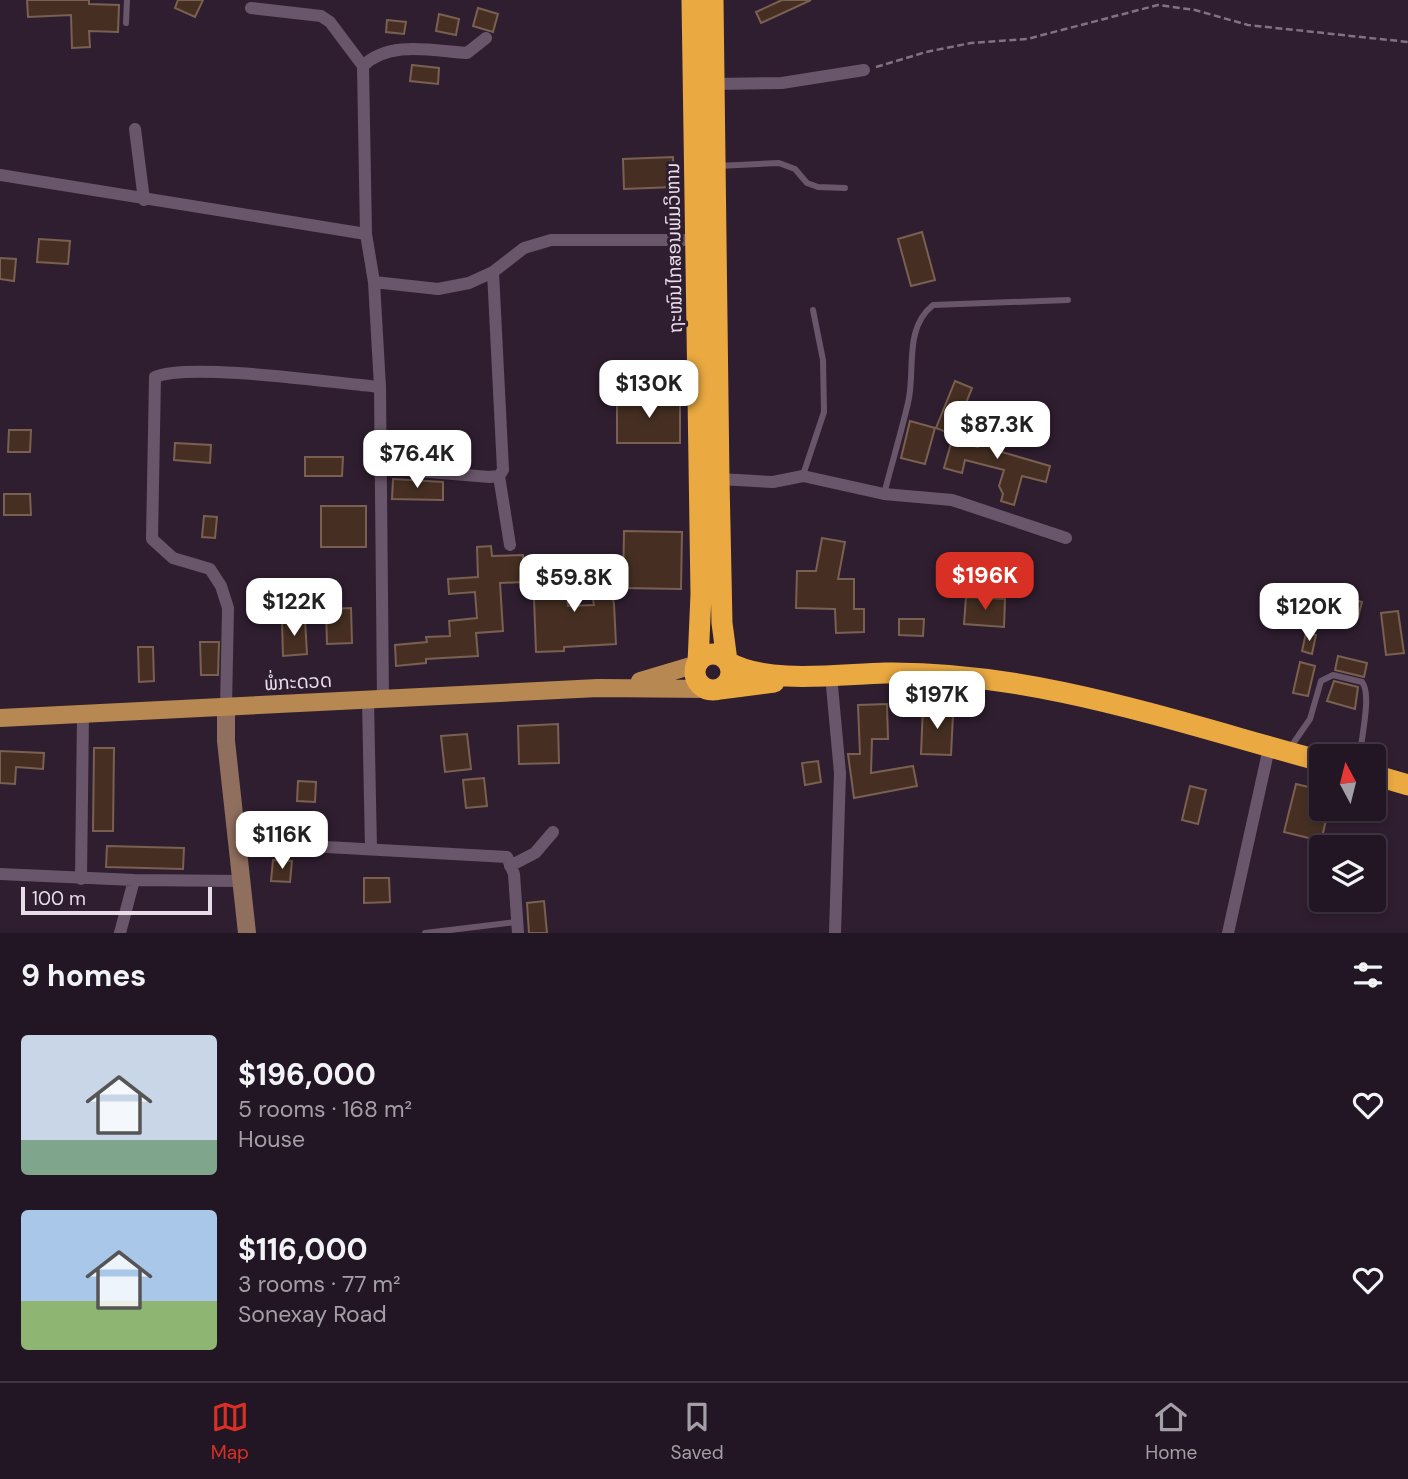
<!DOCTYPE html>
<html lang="en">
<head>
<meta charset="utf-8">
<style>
  :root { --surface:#231624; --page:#2b1f2c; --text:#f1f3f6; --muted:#a39fa6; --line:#403541; --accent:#d93025 }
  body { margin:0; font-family:"DM Sans","Noto Sans Lao",sans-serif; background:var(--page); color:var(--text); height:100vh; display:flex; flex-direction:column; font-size:26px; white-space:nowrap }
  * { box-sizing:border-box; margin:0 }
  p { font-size:23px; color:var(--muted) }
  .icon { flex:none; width:38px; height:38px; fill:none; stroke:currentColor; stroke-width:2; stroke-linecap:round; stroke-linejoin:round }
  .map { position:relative; height:933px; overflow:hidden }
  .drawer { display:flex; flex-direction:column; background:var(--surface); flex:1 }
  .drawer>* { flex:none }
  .needle { width:46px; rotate:353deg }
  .controls { position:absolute; left:1309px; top:744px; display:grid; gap:14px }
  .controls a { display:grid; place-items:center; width:77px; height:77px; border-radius:7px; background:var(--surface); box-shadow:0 4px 10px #0003,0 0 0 2px var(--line); font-size:35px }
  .scale { position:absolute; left:21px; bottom:18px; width:191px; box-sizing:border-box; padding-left:7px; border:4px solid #e7dce8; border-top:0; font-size:19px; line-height:24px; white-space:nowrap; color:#e7dce8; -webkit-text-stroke:5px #2f1e30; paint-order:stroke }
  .price { position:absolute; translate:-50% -60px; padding:0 16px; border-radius:14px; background:#fff; color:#222; font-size:23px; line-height:46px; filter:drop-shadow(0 2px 4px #0008) }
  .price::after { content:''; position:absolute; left:50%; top:42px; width:21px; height:16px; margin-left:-10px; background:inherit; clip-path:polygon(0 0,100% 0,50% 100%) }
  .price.current { background:var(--accent); color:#fff }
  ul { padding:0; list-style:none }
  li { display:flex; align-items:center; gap:21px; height:175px; padding:0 21px }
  li span { display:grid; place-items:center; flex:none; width:196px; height:140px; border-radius:7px; color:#555 }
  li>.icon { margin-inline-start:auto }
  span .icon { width:84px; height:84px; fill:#fffc; stroke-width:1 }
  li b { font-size:30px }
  h2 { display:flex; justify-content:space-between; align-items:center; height:84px; padding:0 21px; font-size:30px }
  .dock { display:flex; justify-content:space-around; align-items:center; height:98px; border-top:2px solid var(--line); background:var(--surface); font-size:19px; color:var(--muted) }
  .dock a { display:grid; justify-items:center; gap:4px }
  .dock .current { color:var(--accent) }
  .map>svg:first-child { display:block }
</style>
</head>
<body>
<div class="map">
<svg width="1408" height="933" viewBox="0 0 1408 933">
  <rect width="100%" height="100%" fill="#2f1e30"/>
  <path fill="#462f22" stroke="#796051" stroke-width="2" d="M27 0H89V4L119 5 118 32 89 31 90 47 72 48 71 15 28 17Z
    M178 0H203L195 17 175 8Z
    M782 0H811L761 23 756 12Z
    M478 8 498 14 493 32 473 26Z
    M439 14 459 19 456 35 436 31Z
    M387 20 406 22 404 34 386 32Z
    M412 65 439 68 438 84 410 81Z
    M673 157 674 187 624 189 623 159Z
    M922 232 935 280 911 286 898 239Z
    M39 239 70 241 68 264 37 262Z
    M0 258 16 259 14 281 0 279Z
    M955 381 972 388 953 435 936 428Z
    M617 397H680V443H617Z
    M910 421 935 428 925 464 901 458Z
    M985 423 1008 429 1002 452 1050 466 1046 482 1022 476 1014 505 1001 501 1003 494 999 486 1004 470 965 460 962 473 944 468 952 440 978 447Z
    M9 430H31L30 452H8Z
    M175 443 211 445 210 463 174 460Z
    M305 457H343L342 476H305Z
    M393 479 443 482V500L392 499Z
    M4 494H30L31 515H4Z
    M321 506H366V547H321Z
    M204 516 217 517 215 538 202 537Z
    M624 531 682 532 681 589 623 588Z
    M822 538 845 542 838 579H854V609H864V632L836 633 835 609 796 608 797 571H816Z
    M491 546 492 556 523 555 524 582 500 583 503 631 476 633 478 656 426 659V663L396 666 395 645 427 642 426 637 450 636 449 621 477 618 475 592 449 594 448 579 478 577 477 547Z
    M605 559 614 604 616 644 564 647V651L536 652 534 599H530L529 584 566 582 568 606 594 605 586 562Z
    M1335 595 1362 602 1358 617 1331 610Z
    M966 597 1005 599 1004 627 964 624Z
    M351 608 352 643 327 644 326 609Z
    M1398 611 1404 653 1386 655 1381 613Z
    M305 619 307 654 283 656 282 621Z
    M899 619H924L923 636 899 635Z
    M1306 633 1316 635 1312 654 1302 651Z
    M200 642H219L218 675H201Z
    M138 647H153L154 681 139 682Z
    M1338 656 1367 663 1364 677 1335 670Z
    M1300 662 1315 666 1308 696 1293 693Z
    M1334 681 1358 687 1355 709 1327 701Z
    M887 704 888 739H872L871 773 913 766 917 786 854 798 848 754H860L858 705Z
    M923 706 945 707V715H953L951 755 921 754Z
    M558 724 559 763 519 764 518 726Z
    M467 734 471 769 445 772 441 736Z
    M94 748H114L113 831H93Z
    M0 751 44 753 43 769 16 767 15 784 0 783Z
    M818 761 821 782 805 785 802 763Z
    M484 778 487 806 466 808 463 780Z
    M298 781 316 782 315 802 297 801Z
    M1296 784 1321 790V808H1329L1321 841 1284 832Z
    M1190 786 1206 790 1198 824 1182 820Z
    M107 846 184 848 183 869 106 867Z
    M273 860 292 861 290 882 271 881Z
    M364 878H389L390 902 364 903Z
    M544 901 547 933H529L527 903Z"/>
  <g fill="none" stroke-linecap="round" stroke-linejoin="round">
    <path stroke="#807281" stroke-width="2.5" stroke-dasharray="7 3.5" stroke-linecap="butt" d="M876 67 926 52 971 43 1027 39 1158 5 1195 10 1248 25 1408 42"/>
    <path stroke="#6a566b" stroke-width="6" d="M126 23 127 0
      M717 166 779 163 795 169 807 183 818 187 845 188
      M803 475 824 412 823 360 813 310
      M884 494C892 463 901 433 908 403 916 371 903 329 933 305L1068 300
      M1290 748 1310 719 1321 681 1333 675 1362 682C1372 694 1361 738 1360 756
      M425 933 517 922"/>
    <path stroke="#6a566b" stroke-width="12" d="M251 8 321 16 330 22 363 66 366 234 374 282 380 387 383 699
      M363 66C389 40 433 51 467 53L486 38
      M714 84 782 83 864 70
      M135 129 144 200
      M0 175 366 234
      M374 282 438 289 469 283 493 272 524 248 551 240H697
      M382 468 489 477 499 476 503 470 493 272
      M499 476 510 545
      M719 479 773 482 803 476 884 494 952 500 1066 538
      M831 675 840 773 835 933
      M368 700 371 849
      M226 707 228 608 221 586 210 569 173 558 152 539 155 377C188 362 336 383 380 387
      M238 842 507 857 514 874 518 933
      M510 866 535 853 553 832
      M0 874 134 880 242 881
      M81 879 83 714
      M120 933 134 880
      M1228 933 1269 748"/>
    <path stroke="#906f5e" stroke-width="18" d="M226 707V741L247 933"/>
    <path stroke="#b78852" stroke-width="18" d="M640 681 697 664
      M0 718 598 688 710 689"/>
    <path stroke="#eaa941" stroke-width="21" d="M692 0 701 594 698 663
      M713 0 719 479 722 623 727 661
      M695 672a18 18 0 1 1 36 0a18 18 0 1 1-36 0Z
      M728 662C768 685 840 674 885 673 1034 671 1179 723 1321 761
      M720 689 774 682
      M1374 775 1408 785"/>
  </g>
  <g text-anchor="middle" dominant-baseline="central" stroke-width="6" stroke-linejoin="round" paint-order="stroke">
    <g font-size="19" fill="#e7dce8" stroke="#2f1e30">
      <text transform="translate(674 248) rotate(-91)">ຖະໜົນໄກສອນພົມວິຫານ</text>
      <text transform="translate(298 682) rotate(-3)">ພໍ່ກະດວດ</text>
    </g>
  </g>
</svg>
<div class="controls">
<a><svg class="needle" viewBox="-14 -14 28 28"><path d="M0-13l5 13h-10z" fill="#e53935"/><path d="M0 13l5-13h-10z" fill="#a39fa6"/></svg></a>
<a><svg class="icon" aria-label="layers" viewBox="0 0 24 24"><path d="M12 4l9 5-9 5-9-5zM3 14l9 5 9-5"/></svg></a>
</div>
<div class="scale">100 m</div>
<b class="price" style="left:649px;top:420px">$130K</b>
<b class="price" style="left:997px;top:461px">$87.3K</b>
<b class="price" style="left:417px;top:490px">$76.4K</b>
<b class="price current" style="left:985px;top:612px">$196K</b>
<b class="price" style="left:574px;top:614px">$59.8K</b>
<b class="price" style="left:294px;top:638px">$122K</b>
<b class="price" style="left:1309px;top:643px">$120K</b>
<b class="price" style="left:937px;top:731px">$197K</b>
<b class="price" style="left:282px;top:871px">$116K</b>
</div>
<section class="drawer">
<h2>9 homes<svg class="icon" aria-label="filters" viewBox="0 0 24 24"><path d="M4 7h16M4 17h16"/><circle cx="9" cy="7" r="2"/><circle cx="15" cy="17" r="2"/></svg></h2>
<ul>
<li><span style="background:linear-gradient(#c9d6e8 75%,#7fa58c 0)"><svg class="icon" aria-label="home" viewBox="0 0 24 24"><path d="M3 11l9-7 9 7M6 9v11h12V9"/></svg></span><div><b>$196,000</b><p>5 rooms · 168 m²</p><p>House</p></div><svg class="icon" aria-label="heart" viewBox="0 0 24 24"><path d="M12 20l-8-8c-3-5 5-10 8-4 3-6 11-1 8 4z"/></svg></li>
<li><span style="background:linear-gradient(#a9c7e8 65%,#8fb573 0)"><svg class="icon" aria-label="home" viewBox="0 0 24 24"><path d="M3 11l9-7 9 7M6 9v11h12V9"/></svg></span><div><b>$116,000</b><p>3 rooms · 77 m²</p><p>Sonexay Road</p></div><svg class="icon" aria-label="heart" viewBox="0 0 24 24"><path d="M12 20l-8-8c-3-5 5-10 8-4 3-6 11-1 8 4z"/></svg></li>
</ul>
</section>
<nav class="dock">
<a class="current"><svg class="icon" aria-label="map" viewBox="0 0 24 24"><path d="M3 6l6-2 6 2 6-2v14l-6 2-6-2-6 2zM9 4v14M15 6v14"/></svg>Map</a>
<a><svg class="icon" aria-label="saved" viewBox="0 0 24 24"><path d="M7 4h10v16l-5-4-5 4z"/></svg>Saved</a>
<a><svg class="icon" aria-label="home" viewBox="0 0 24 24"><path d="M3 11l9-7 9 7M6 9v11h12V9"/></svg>Home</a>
</nav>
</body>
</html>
